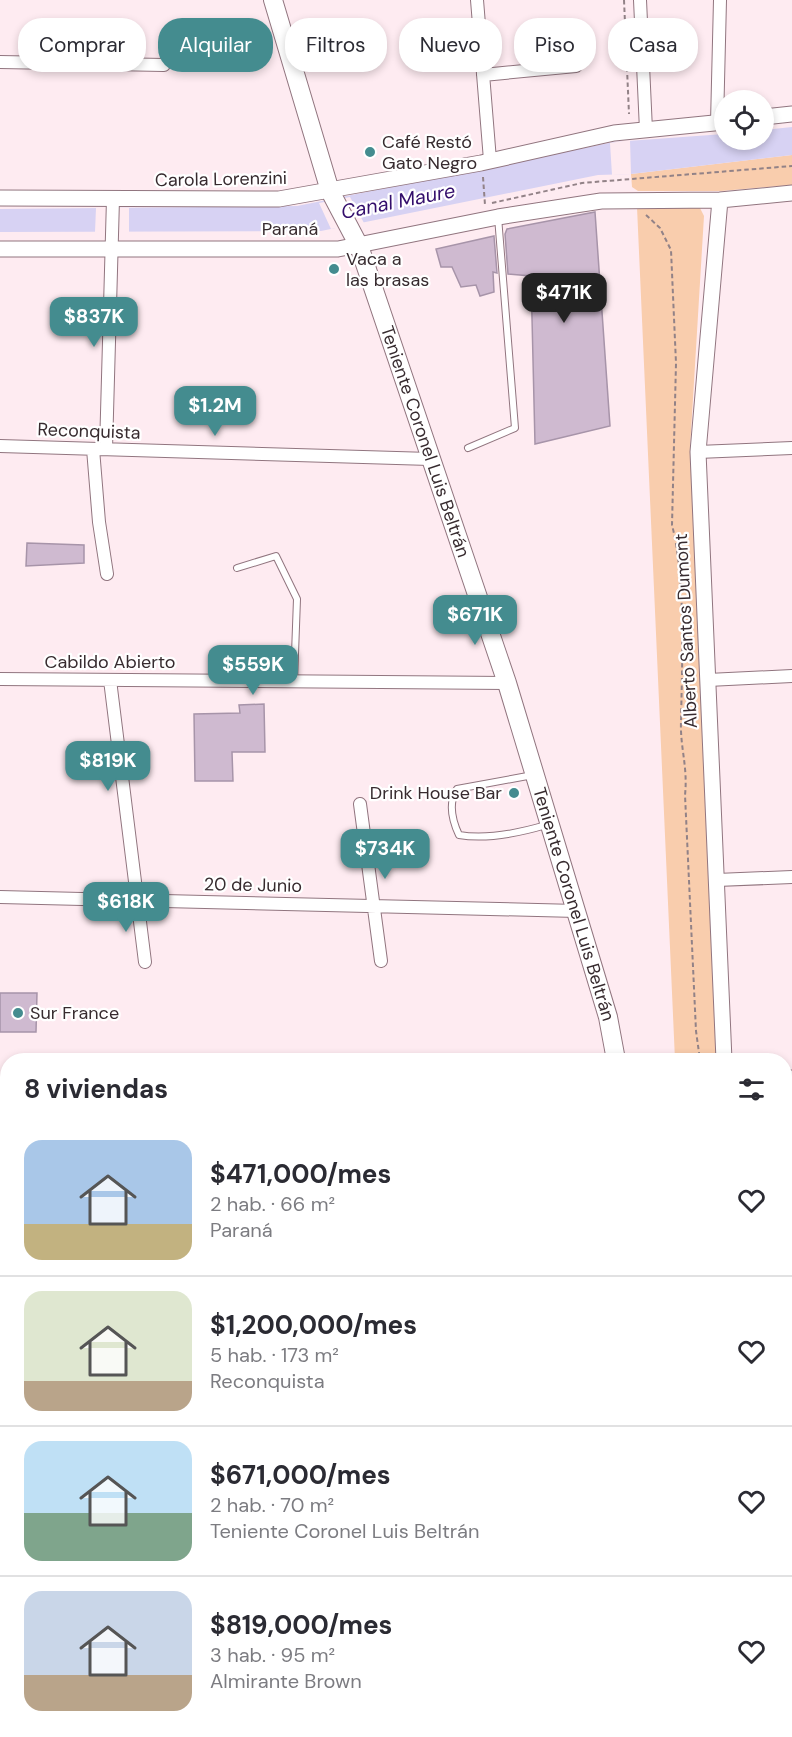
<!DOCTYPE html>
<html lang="es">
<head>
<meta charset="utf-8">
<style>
  :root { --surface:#fff; --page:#f2f2f3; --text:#2b2b33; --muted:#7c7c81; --line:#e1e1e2; --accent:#448c8f }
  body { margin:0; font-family:"DM Sans",sans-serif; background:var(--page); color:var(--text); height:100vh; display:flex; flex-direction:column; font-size:22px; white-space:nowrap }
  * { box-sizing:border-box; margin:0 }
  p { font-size:20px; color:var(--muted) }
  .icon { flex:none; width:33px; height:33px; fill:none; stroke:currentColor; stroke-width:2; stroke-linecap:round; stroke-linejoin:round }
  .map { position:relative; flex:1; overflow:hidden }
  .side { position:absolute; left:0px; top:1053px; width:792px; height:684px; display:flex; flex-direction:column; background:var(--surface); border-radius:24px 24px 0 0; box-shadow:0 3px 9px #0003 }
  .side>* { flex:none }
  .guide { position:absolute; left:18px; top:18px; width:756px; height:54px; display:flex; gap:12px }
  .fabs { position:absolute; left:714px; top:90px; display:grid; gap:12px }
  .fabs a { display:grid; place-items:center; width:60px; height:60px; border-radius:50%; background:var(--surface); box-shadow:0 3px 9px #0003; font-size:30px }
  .price { position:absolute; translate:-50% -51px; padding:0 14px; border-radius:12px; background:var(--accent); color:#fff; font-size:20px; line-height:39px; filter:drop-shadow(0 2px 3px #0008) }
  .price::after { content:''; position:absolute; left:50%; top:36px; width:18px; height:14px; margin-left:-9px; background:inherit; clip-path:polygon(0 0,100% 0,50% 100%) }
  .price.on { background:#222; color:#fff }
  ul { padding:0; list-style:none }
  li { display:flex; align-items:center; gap:18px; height:150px; padding:0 24px }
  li+li { border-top:2px solid var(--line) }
  li span { display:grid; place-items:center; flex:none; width:168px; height:120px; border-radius:18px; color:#555 }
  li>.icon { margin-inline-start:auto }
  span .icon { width:72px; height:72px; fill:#fffc; stroke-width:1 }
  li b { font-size:26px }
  h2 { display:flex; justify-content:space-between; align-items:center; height:72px; padding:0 24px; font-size:26px }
  .chip { padding:0 21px; border-radius:24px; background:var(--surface); box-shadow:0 3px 9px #0003; font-size:21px; line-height:54px }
  .chip.on { background:var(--accent); color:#fff }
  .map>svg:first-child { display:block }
</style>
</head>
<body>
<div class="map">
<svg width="792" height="1737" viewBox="0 0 792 1737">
  <rect width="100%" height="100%" fill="#feebf1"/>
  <path fill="#f9cdad" d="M792 155V185L721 191H638L632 187 631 174Z
    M696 206 700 208 704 216 690 448 718 1060H675L637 207Z"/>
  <path fill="#d7d2f3" d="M792 127V155L631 174 598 175 321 231 0 232V209L297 206 614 142 724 134V140H764V130Z"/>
  <path fill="#feebf1" d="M630 140 631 174 612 175 610 143Z
    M350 197 364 223 331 229 319 203Z
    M96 208H129V232H95Z"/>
  <path fill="#cfbad0" stroke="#a794a9" stroke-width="1.5" d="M595 212 610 426 535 444 531 276 508 274 505 234 507 229Z
    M494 236 497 273 493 272 494 292 480 296 476 285 461 287 452 267H441L436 249Z
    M27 543 84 545V563L26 566Z
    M264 704 265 752H232L233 781H195L194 714 240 713 239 705Z
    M0 993H37L36 1032H0Z"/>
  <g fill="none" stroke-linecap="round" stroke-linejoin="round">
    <g stroke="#91757f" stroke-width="8">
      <path id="service" d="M468 448 515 428 498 217
        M237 568 276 556 297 599 294 681
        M533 775 457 789C448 803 452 820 459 835 488 840 519 833 546 825
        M551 1730V1737
        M624 1730V1735"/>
    </g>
    <g stroke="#91757f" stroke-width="14">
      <path id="minor" d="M477 0 490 160
        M640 0 646 130
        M0 62 164 65
        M483 75 576 66
        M717 123 720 0
        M0 446 430 459
        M93 449 99 522 107 574
        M106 449 113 199
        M698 452 792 448
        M0 679 507 683
        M110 680 145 962
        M708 680 792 676
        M360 804 381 961
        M717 880 792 877
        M0 897 577 911
        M0 1084H8
        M0 1512 8 1513
        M784 1526 792 1524
        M0 1688H8
        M78 1737 79 1730
        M295 1737 392 1730"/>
    </g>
    <g stroke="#91757f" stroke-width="17">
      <path id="tertiary" d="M764 117 792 114
        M0 198 279 199 481 163 614 133 724 122
        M720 200 698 452 724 1060
        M0 249H338L498 217 601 201 720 200 792 193
        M784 1078H792
        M784 1259H792
        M0 1265H8
        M242 1730 243 1737"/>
    </g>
    <g stroke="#91757f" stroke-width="20">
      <g id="secondary">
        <path id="s1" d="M273 0 330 191 359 246 507 683 608 1017 616 1060"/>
        <path d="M773 1730 775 1737"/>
      </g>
    </g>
    <path stroke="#928287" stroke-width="2" stroke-dasharray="4.5 3" stroke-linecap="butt" d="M624 0 629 114
      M483 177 485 205
      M492 203 582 183 792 166
      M646 215 660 228 671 250 676 363 672 525C686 579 682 664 681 722 680 747 688 767 685 795L696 1031 700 1060"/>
    <use href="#service" stroke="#fff" stroke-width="6"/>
    <use href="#minor" stroke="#fff" stroke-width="12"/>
    <use href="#tertiary" stroke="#fff" stroke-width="15"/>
    <use href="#secondary" stroke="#fff" stroke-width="18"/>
    <path stroke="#75666b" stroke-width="1.5" d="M0 1577 8 1582
      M0 1588 8 1593
      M193 1730 202 1737
      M208 1730 217 1737"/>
  </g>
  <g fill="#448c8f" stroke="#fff" stroke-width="2">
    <circle cx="370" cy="152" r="6"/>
    <circle cx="334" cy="269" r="6"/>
    <circle cx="514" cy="793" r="6"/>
    <circle cx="18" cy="1013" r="6"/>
  </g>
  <g text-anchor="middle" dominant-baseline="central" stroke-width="4.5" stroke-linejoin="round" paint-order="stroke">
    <g font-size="18" fill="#372b2f" stroke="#fff" text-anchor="start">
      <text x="382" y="142">Café Restó<tspan x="382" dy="21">Gato Negro</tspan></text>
      <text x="346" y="259">Vaca a<tspan x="346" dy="21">las brasas</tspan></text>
      <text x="502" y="793" text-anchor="end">Drink House Bar</text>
      <text x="30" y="1013">Sur France</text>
    </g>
    <g font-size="18" fill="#372b2f" stroke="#fff">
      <text transform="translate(221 179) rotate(-1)">Carola Lorenzini</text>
      <text x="290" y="229">Paraná</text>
      <text transform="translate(89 431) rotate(2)">Reconquista</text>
      <text stroke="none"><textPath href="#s1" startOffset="468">Teniente Coronel Luis Beltrán</textPath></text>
      <text transform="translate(686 631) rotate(-93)">Alberto Santos Dumont</text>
      <text x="110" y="662">Cabildo Abierto</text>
      <text transform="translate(253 885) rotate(1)">20 de Junio</text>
      <text stroke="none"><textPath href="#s1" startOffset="954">Teniente Coronel Luis Beltrán</textPath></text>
    </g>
    <g font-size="20" font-style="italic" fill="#330e6c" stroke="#fff">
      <text transform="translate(398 201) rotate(-11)">Canal Maure</text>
    </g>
  </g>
</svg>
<div class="fabs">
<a><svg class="icon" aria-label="locate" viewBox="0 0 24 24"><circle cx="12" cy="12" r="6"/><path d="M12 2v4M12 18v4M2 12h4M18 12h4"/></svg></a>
</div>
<b class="price on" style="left:564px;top:324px">$471K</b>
<b class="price" style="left:94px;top:348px">$837K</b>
<b class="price" style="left:215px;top:437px">$1.2M</b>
<b class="price" style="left:475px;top:646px">$671K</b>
<b class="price" style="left:253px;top:696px">$559K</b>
<b class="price" style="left:108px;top:792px">$819K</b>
<b class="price" style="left:385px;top:880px">$734K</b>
<b class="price" style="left:126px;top:933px">$618K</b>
<div class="guide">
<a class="chip">Comprar</a>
<a class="chip on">Alquilar</a>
<a class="chip">Filtros</a>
<a class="chip">Nuevo</a>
<a class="chip">Piso</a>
<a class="chip">Casa</a>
</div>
<section class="side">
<h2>8 viviendas<svg class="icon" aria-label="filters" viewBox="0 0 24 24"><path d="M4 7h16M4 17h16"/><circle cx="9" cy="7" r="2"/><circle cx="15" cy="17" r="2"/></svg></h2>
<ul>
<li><span style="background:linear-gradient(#a9c7e8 70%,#c2b280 0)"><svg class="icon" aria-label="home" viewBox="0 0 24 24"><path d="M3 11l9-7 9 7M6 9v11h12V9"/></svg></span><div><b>$471,000/mes</b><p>2 hab. · 66 m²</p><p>Paraná</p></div><svg class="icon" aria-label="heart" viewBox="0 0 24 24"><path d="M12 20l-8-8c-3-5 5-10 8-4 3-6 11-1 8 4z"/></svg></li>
<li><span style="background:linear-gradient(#dfe7d0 75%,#b9a48a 0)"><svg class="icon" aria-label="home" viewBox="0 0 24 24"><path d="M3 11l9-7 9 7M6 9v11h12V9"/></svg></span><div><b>$1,200,000/mes</b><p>5 hab. · 173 m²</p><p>Reconquista</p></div><svg class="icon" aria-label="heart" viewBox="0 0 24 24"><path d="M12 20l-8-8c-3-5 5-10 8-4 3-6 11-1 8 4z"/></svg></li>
<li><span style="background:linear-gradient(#bfe0f5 60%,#7fa58c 0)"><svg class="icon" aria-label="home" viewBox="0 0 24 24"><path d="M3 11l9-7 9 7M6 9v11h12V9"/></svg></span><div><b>$671,000/mes</b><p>2 hab. · 70 m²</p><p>Teniente Coronel Luis Beltrán</p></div><svg class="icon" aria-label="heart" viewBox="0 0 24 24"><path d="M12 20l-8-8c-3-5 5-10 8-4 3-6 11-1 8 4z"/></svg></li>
<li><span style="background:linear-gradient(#c9d6e8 70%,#b9a48a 0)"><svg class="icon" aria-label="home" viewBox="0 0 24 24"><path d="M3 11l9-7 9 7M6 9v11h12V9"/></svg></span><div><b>$819,000/mes</b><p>3 hab. · 95 m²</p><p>Almirante Brown</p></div><svg class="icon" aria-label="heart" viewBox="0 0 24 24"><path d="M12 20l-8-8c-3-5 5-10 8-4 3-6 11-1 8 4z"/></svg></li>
</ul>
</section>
</div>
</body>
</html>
